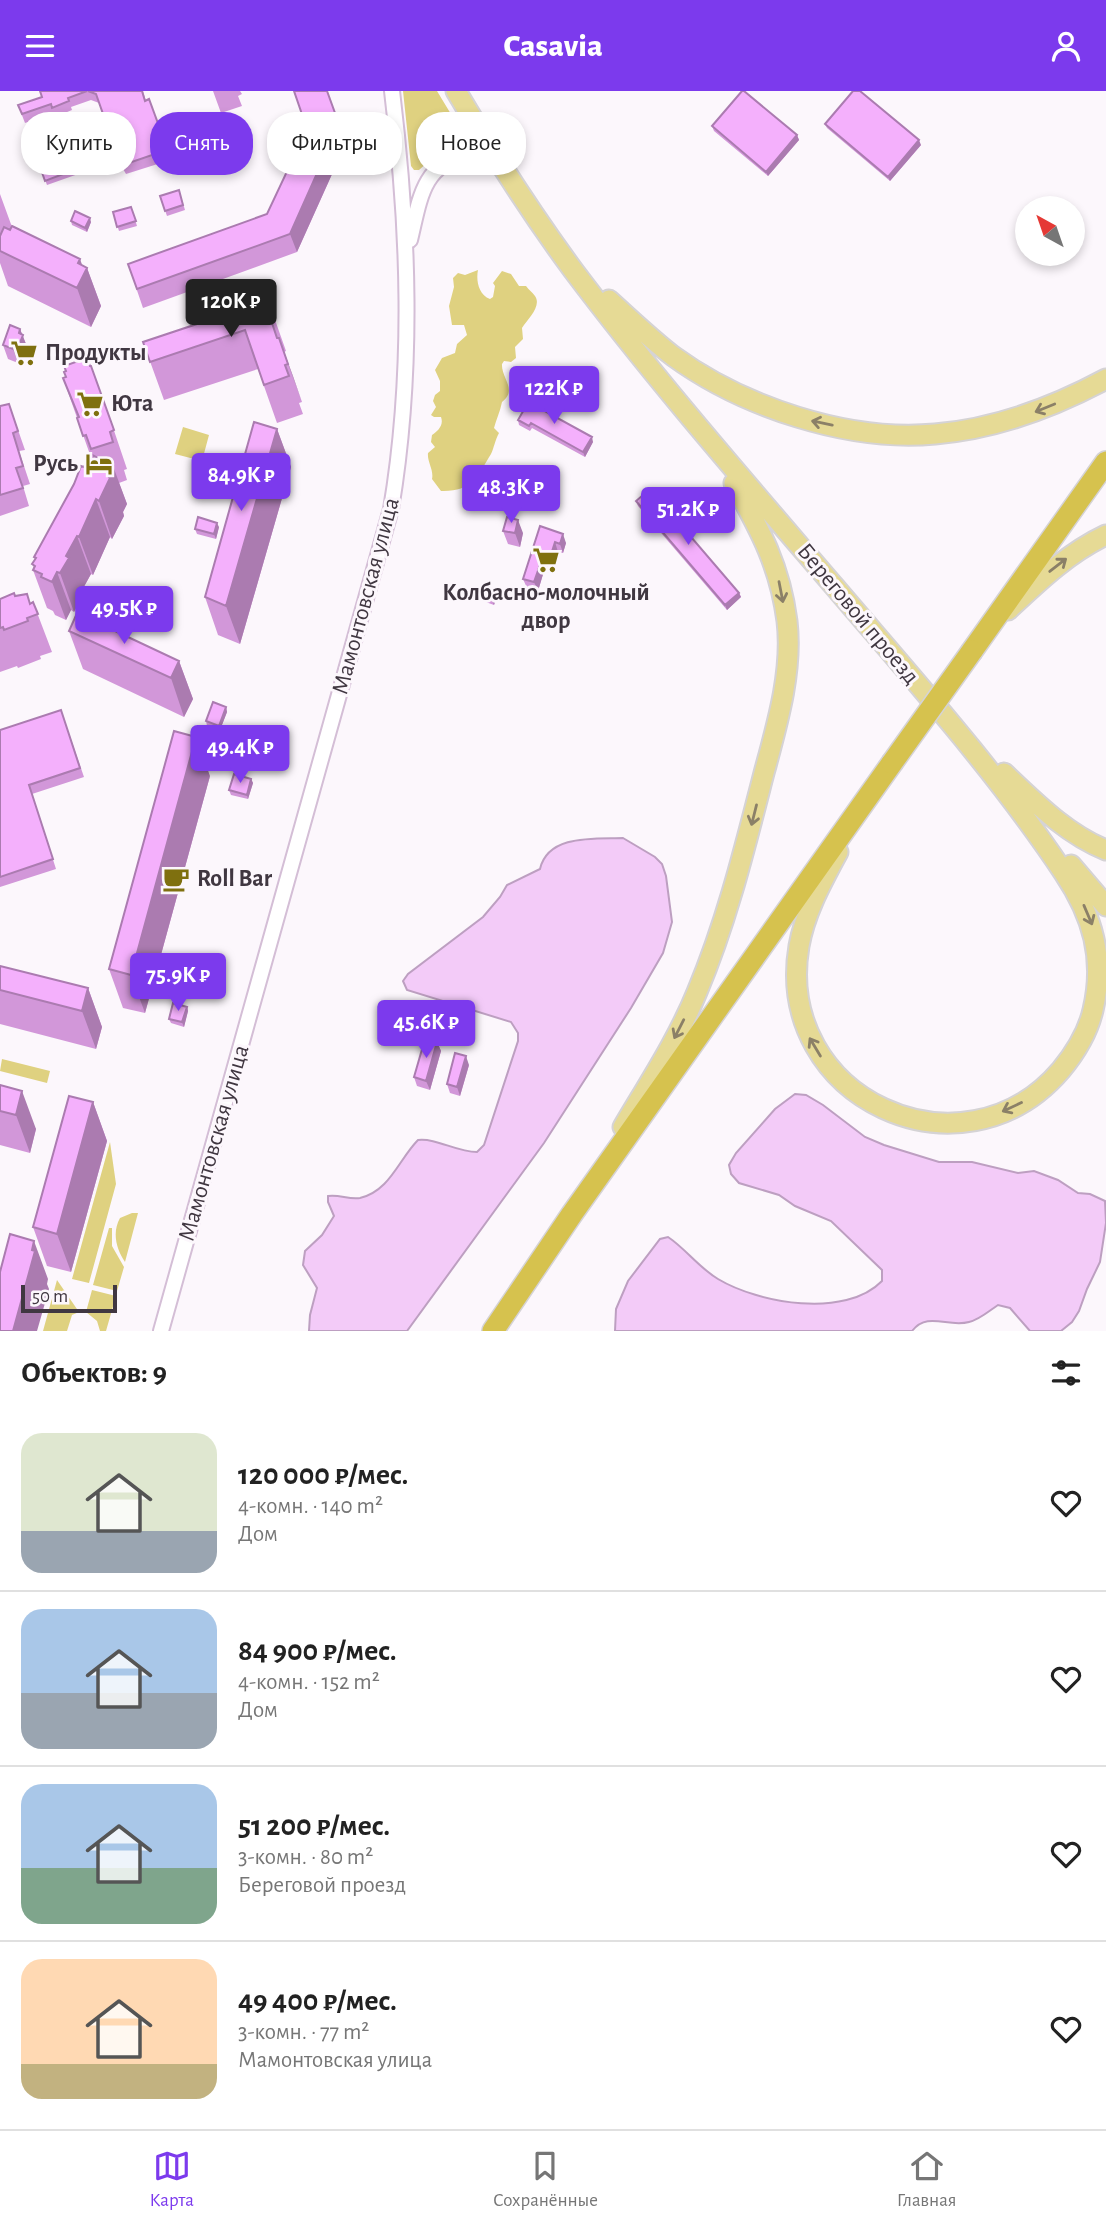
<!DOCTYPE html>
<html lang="ru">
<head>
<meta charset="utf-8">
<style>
  :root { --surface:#fff; --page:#f6f6f6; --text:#222; --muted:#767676; --line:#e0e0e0; --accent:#7c3aed }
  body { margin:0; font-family:"Alegreya Sans",sans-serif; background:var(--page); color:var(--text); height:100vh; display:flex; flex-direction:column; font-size:26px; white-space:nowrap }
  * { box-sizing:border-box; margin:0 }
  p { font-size:23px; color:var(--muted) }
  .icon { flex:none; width:38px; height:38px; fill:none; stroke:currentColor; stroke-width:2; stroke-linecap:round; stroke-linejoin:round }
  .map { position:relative; height:1240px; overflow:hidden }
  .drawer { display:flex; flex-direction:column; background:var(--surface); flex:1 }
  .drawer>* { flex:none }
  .banner { position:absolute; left:21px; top:21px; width:700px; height:63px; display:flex; gap:14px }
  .needle { width:46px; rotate:320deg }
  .controls { position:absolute; left:1015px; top:105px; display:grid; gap:14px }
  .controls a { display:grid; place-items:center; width:70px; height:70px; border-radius:50%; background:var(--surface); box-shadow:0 4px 10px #0003; font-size:35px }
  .scale { position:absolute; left:21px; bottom:18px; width:96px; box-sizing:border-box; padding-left:7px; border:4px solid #403741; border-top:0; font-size:19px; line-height:24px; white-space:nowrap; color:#403741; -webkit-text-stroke:5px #fcf7fc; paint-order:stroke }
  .price { position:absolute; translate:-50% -60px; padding:0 16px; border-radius:7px; background:var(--accent); color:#fff; font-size:23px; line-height:46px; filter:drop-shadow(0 2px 4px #0008) }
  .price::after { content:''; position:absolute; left:50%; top:42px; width:21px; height:16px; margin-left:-10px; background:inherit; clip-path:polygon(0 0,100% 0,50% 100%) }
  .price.active { background:#222; color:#fff }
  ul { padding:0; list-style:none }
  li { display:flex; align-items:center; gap:21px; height:175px; padding:0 21px }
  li+li { border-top:2px solid var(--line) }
  li span { display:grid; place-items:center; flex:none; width:196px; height:140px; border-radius:21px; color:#555 }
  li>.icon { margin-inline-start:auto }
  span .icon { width:84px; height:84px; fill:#fffc; stroke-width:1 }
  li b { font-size:30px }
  h2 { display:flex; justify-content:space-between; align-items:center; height:84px; padding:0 21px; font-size:30px }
  .tag { padding:0 24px; border-radius:28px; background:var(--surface); box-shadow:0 4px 10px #0003; font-size:24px; line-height:63px }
  .tag.active { background:var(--accent); color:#fff }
  header { display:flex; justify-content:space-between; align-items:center; height:91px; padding:0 21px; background:var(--accent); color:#fff; font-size:32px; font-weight:800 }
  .dock { display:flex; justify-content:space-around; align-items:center; height:98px; border-top:2px solid var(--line); background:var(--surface); font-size:19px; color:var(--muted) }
  .dock a { display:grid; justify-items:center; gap:4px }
  .dock .active { color:var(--accent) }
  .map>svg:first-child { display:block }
</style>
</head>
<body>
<header><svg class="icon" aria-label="menu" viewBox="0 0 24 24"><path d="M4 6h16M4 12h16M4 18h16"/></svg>Casavia<svg class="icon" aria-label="person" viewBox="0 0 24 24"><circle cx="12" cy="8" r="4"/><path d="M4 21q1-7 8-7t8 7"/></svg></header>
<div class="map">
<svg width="1106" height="1240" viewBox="0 0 1106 1240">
  <rect width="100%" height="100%" fill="#fcf7fc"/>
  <path fill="#dfd180" d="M403 0H437L466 48 465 56 437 63 419 79H414L411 75Z
    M478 179C476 189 478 203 490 208L493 206 495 195 493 192 502 180 511 183 519 195H526C529 199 532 201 535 205 542 215 528 228 522 237L523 248 515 256 516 267 511 271 504 270 502 273C501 287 518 299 502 311 500 321 496 329 494 337L499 342C495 349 494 357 491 363 477 386 471 401 441 400L432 388C434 379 427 371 428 362L435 356 431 351 432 344C438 340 444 334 441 326H434L431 324 436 316 433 310 435 304 440 300V290L435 279 442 267 455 262 457 253 467 244 464 234H452L449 215 454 196 453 187 458 182 465 184Z
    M183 336 209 344 202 370 175 363Z
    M2 968 50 980 47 992 0 980Z
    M110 1051 116 1093 89 1192 72 1188Z
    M132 1122H138L125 1171C116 1158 112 1141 120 1127Z
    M109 1137H112V1155L124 1176 117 1200 93 1194Z
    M57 1189 79 1221 72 1224 67 1240H43Z
    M92 1199 116 1205 106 1240H100L97 1230 86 1221Z"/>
  <path fill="#f3cbf8" stroke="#bd9fc1" stroke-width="2" d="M623 747 655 766 662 773 666 785 672 831 663 862 631 917 544 1052 407 1240H309L310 1224 317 1197 303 1174 305 1160 322 1144 334 1125 328 1111V1105C339 1103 349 1109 360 1107 390 1100 399 1068 418 1049 437 1047 456 1061 477 1061L484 1054 518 950V942L511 931 407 899 403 890 408 883 483 826 500 806 507 794 540 778C548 743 595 748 623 747Z
    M795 1003 806 1004 823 1014 865 1046 884 1054 939 1071H972L1018 1082 1034 1080 1058 1089 1078 1102 1090 1103 1105 1110 1106 1132 1100 1171 1087 1198 1079 1220 1072 1231 1061 1240H1030L1010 1217 998 1214C989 1220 979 1229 969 1231 948 1237 928 1220 912 1240H615L616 1218 628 1190 660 1148 668 1146C686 1158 698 1176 718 1188 758 1212 845 1228 882 1190V1179L831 1130 795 1115 779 1104 739 1092 731 1083 729 1074 736 1062 775 1018Z"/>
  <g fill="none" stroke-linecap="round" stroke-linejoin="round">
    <g stroke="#d4bed6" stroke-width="18">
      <path id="minor" d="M410 149C419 113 422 71 466 66 479 65 492 69 501 78
        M161 1240 391 418C414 280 409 139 392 0"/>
    </g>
    <g stroke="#d5d3d5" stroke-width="23">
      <path id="major" d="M456 0C492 61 531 122 573 179 655 288 745 391 834 495 914 589 996 680 1064 782 1093 825 1105 868 1093 919 1088 941 1075 962 1061 979 963 1094 773 1008 799 855 805 821 822 791 838 761
        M609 209C630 228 651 248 673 265 743 316 848 351 935 343 996 338 1052 317 1106 288
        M1008 519C1038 491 1068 462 1106 444
        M1004 682C1035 711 1066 743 1106 759
        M1071 774 1106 815
        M623 1036C649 992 678 948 697 901 727 830 745 756 764 682 777 634 793 580 787 530 780 475 760 439 734 392"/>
    </g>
    <g stroke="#d5d3d5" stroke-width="24">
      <path id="highway" d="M972 560 1106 371
        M493 1240 572 1123 892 672"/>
    </g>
    <use href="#minor" stroke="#fff" stroke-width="14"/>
    <use href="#major" stroke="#e6da95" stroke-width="19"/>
    <use href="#highway" stroke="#d6c24e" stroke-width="21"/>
    <g stroke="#d5d3d5" stroke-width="24" stroke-linecap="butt">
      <path id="highway-bridge" d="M892 672 972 560"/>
    </g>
    <use href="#highway-bridge" stroke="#d6c24e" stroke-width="21"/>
  </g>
  <path fill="#d297d9" d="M40 0H143L146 10 149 8 166 55 162 56 164 62 161 63 164 71 126 83 119 71 114 73 98 25 103 23 99 12 91 9 71 16 72 19 55 26 54 22 25 32 18 14 42 6Z
    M213 0H240L242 3 238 5 242 15 221 22Z
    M327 0 346 52 297 161 143 217 128 173 267 123Z
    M825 33 921 54 890 90 827 37Z
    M712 35 797 44 799 49 768 85 714 40Z
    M70 51 81 82 47 94 36 64Z
    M179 99 185 119 167 125 160 105Z
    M0 103 12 136 87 177 101 215 91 236 8 195 0 172V115L1 119 0 115Z
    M131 116 137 135 119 140 113 121Z
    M71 130 91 131 87 141 72 134Z
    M268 209 286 260 284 261 302 311 299 312 303 323 277 332 258 278 164 309 143 251Z
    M20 238 28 258 24 268 20 266 18 272 8 268 3 254Z
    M63 287 105 313 127 378 124 379 127 389 119 392 127 413 123 421 124 425 112 448 110 446 93 484 91 483 81 501 82 505 74 521 71 519 66 529 55 524 53 520 47 517 33 479 34 477 32 473 35 469 34 466 84 376 94 375Z
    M9 313 25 359 19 360 30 393 23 395 29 415 0 425V315Z
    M542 319 593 351 585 366 532 337 530 340 519 334 518 329Z
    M277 338 291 376 240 553 218 544 205 506Z
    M636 410 739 502 741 506 727 519 638 415Z
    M540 435 566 452 563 462 558 461 551 482 544 480 538 500 527 497 523 488Z
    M219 436 216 448 197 443 195 438Z
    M503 440 523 442 520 456 508 453Z
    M497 504 494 514 483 510 481 506Z
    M15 505 30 513 33 511 52 561 40 565 41 568 18 577 17 575 0 581V508Z
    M69 540 179 570 193 608 184 626 83 578Z
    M226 616 227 621 220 639 207 635 206 630Z
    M61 619 84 686 32 703 56 778 0 796V639Z
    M210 685 145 922 123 917 109 878Z
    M251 688 253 692 248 708 231 704 229 699Z
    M0 875 88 897 102 936 96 958 0 933Z
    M187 916 188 920 184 936 171 932 169 928Z
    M437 951 441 960 430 999 417 995 414 986Z
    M469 974 460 1005 450 1002 447 993Z
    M0 994 36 1038 30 1062 0 1054Z
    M93 1011 107 1050 71 1181 47 1175 33 1136Z"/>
  <path fill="#ab7bb0" d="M327 0 346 52 297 161 290 143Z
    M797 44 799 49 768 85 766 81Z
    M919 49 921 54 890 90 888 86Z
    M90 127 91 131 87 141 85 137Z
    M80 168 85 182 87 177 101 215 91 236 77 197 78 172Z
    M20 238 28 258 24 268 19 254V242Z
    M279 247 293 285 302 311 288 273Z
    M15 253 20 266 18 272 13 258Z
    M277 338 291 376 240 553 226 515Z
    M592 346 593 351 585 366 583 361Z
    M113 375 127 413 123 421 124 425 112 448 99 410 108 385Z
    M96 408 110 446 93 484 79 446Z
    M518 429 523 442 520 456 515 442Z
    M217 432 219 436 216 448 214 443Z
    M563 443 566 452 563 462 560 453Z
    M77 445 91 483 81 501 82 505 74 521 60 482 66 465Z
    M555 451 558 461 551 482 548 473Z
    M541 471 544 480 538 500 534 491Z
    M57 481 71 519 66 529 52 491Z
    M495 500 497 504 494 514 492 509Z
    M739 502 741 506 727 519 725 514Z
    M179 570 193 608 184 626 171 587Z
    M226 616 227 621 220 639 219 635Z
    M196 646 210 685 145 922 131 884Z
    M251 688 253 692 248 708 247 704Z
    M88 897 102 936 96 958 82 920Z
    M187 916 188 920 184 936 182 931Z
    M437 951 441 960 430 999 426 990Z
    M466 965 469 974 460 1005 457 996Z
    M22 1000 36 1038 30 1062 16 1024Z
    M93 1011 107 1050 71 1181 57 1143Z
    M34 1150 48 1188 47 1193 49 1198 37 1240H13Z"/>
  <path fill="#f4b0fc" stroke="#ab7bb0" stroke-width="2" d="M40 0H87L68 7 69 10 52 17 51 13 22 23 18 14 42 6Z
    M88 0H142L145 10 149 8 163 46 159 47 161 53 158 54 161 61 123 74 116 62 111 64 98 25 103 23 96 3Z
    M294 0H327L339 33 290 143 137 198 128 173 267 123 307 38Z
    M742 0H744L797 44 766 81 712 35Z
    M853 0H860L919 49 888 86 825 33Z
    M70 51 79 77 45 90 36 64Z
    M179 99 183 114 165 120 160 105Z
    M131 116 136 130 117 136 113 121Z
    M75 120 90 127 85 137 71 130Z
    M12 135 80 168 78 172 87 177 77 197 0 160V145L4 136 10 139Z
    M268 209 272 222 269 223 277 247H279L288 273 285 274 289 285 264 294 245 239 150 271 143 251 236 220 235 216 247 213 248 216Z
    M10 234 20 238 19 242 23 244 19 254 15 253 13 258 3 254Z
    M87 267 90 275H91L114 339 110 341 113 351 91 358 86 344 83 345 77 327 79 326 63 287 66 286 64 281 66 280 64 275Z
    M530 308 541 314 539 317 592 346 583 361 531 332 529 335 518 329Z
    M9 313 18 340 13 342 23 375 16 377 23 397 0 404V315Z
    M254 331 277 338 226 515 205 506Z
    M94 365 113 375 108 385 110 387 99 410 96 408 79 446 77 445 66 465 69 467 60 482 57 481 52 491 41 486 42 483 33 479 35 475 32 473 36 467 34 466 74 393 81 375 84 376 86 372 97 376Z
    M650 398 739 502 725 514 636 410Z
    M198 426 217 432 214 443 195 438Z
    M507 426 518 429 515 442 503 440Z
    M540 435 563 443 560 453 555 451 548 473 541 471 534 491 523 488Z
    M484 496 495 500 492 509 481 506Z
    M14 502 15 505 27 503 30 513 33 511 38 523 27 527 28 530 4 539 3 536 0 537V508Z
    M77 522 179 570 171 587 69 540Z
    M213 611 226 616 219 635 206 630Z
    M61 619 80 677 29 694 53 768 0 786V639Z
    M174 640 196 646 131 884 109 878Z
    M234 683 251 688 247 704 229 699Z
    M0 875 88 897 82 920 0 899Z
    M173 912 187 916 182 931 169 928Z
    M425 948 437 951 426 990 414 986Z
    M455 962 466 965 457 996 447 993Z
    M0 994 22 1000 16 1024 0 1020Z
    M69 1005 93 1011 57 1143 33 1136Z
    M10 1143 34 1150 32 1159 35 1160 13 1240H0V1181Z"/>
  <defs><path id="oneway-shaft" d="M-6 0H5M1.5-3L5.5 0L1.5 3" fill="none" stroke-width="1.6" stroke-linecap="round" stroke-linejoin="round" transform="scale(1.75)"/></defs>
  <g stroke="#8b8067">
    <use href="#oneway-shaft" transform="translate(1045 317) rotate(158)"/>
    <use href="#oneway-shaft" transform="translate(822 332) rotate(-168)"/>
    <use href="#oneway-shaft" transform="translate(1058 474) rotate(-38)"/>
    <use href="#oneway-shaft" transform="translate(781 501) rotate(79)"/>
    <use href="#oneway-shaft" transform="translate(754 724) rotate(104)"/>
    <use href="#oneway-shaft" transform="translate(1088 824) rotate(67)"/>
    <use href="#oneway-shaft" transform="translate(679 938) rotate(117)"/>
    <use href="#oneway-shaft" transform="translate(815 956) rotate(-121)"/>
    <use href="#oneway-shaft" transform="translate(1012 1016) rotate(155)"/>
  </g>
  <defs>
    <g id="supermarket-bare" transform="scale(2.1)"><path d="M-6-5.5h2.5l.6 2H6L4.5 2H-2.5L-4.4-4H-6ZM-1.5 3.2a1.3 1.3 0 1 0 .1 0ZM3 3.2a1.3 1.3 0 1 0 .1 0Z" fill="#7f700f" stroke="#fcf7fc" stroke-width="2.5" paint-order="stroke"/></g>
    <g id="hotel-bare" transform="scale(2.1)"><path d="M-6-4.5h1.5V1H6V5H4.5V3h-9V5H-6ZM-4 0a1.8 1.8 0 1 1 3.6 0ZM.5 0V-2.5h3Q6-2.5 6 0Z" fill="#7f700f" stroke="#fcf7fc" stroke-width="2.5" paint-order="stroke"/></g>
    <g id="cafe-bare" transform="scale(2.1)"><path d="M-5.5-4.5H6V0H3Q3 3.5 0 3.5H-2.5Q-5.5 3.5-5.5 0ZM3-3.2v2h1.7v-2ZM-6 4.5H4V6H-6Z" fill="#7f700f" stroke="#fcf7fc" stroke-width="2.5" paint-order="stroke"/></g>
  </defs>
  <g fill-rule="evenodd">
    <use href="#supermarket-bare" x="24" y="262"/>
    <use href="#supermarket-bare" x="90" y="313"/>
    <use href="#hotel-bare" x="99" y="373"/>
    <use href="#supermarket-bare" x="546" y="469"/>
    <use href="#cafe-bare" x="176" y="788"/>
  </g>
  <g text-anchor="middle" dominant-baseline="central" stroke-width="6" stroke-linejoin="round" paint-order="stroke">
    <g font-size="24" font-weight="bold" fill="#403741" stroke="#fcf7fc" text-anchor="start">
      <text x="45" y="262">Продукты</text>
      <text x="111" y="313">Юта</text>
      <text x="78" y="373" text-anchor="end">Русь</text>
      <text x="546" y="502" text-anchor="middle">Колбасно-молочный<tspan x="546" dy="28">двор</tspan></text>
      <text x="197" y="788">Roll Bar</text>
    </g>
    <g font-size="24" fill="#403741" stroke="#fcf7fc">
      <text transform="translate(366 505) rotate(-75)">Мамонтовская улица</text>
      <text transform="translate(858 523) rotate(50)">Береговой проезд</text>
      <text transform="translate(214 1052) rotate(-74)">Мамонтовская улица</text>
    </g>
  </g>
</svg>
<div class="controls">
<a><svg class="needle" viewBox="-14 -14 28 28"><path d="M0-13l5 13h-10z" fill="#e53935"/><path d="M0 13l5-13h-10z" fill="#767676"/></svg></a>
</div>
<div class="scale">50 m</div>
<b class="price active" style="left:231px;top:248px">120K ₽</b>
<b class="price" style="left:554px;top:335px">122K ₽</b>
<b class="price" style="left:241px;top:422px">84.9K ₽</b>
<b class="price" style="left:511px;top:434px">48.3K ₽</b>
<b class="price" style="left:688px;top:456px">51.2K ₽</b>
<b class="price" style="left:124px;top:555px">49.5K ₽</b>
<b class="price" style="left:240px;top:694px">49.4K ₽</b>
<b class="price" style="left:178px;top:922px">75.9K ₽</b>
<b class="price" style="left:426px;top:969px">45.6K ₽</b>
<div class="banner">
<a class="tag">Купить</a>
<a class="tag active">Снять</a>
<a class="tag">Фильтры</a>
<a class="tag">Новое</a>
</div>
</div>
<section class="drawer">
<h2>Объектов: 9<svg class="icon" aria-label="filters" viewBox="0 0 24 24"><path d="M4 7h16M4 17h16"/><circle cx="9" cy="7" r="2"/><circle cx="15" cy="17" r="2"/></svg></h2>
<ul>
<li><span style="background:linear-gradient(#dfe7d0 70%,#9aa5b1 0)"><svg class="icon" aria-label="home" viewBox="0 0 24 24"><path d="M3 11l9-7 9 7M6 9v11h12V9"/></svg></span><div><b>120 000 ₽/мес.</b><p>4-комн. · 140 m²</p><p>Дом</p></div><svg class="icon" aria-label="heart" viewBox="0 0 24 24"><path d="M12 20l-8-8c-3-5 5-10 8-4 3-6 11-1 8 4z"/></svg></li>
<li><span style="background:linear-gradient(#a9c7e8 60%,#9aa5b1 0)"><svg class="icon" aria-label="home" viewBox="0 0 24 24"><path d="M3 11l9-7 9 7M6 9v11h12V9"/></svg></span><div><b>84 900 ₽/мес.</b><p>4-комн. · 152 m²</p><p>Дом</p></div><svg class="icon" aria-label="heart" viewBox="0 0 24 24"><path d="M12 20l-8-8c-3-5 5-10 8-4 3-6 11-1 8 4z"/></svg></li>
<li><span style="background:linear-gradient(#a9c7e8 60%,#7fa58c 0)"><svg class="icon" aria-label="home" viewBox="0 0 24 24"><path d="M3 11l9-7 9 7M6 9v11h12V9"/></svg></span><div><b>51 200 ₽/мес.</b><p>3-комн. · 80 m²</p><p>Береговой проезд</p></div><svg class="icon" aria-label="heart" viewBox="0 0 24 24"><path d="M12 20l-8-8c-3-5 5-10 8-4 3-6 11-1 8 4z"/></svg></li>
<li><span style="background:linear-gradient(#ffd9b3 75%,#c2b280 0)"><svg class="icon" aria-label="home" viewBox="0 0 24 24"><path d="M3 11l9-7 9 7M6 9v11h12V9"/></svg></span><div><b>49 400 ₽/мес.</b><p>3-комн. · 77 m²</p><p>Мамонтовская улица</p></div><svg class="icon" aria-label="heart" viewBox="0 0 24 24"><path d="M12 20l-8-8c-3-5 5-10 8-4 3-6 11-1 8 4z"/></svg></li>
</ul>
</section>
<nav class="dock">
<a class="active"><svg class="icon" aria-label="map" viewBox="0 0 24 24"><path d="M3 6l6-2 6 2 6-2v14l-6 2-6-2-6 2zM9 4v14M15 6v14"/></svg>Карта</a>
<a><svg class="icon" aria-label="saved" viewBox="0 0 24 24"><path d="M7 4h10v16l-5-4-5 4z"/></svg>Сохранённые</a>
<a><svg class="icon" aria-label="home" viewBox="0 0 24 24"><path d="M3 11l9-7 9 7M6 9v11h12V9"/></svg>Главная</a>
</nav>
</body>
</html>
